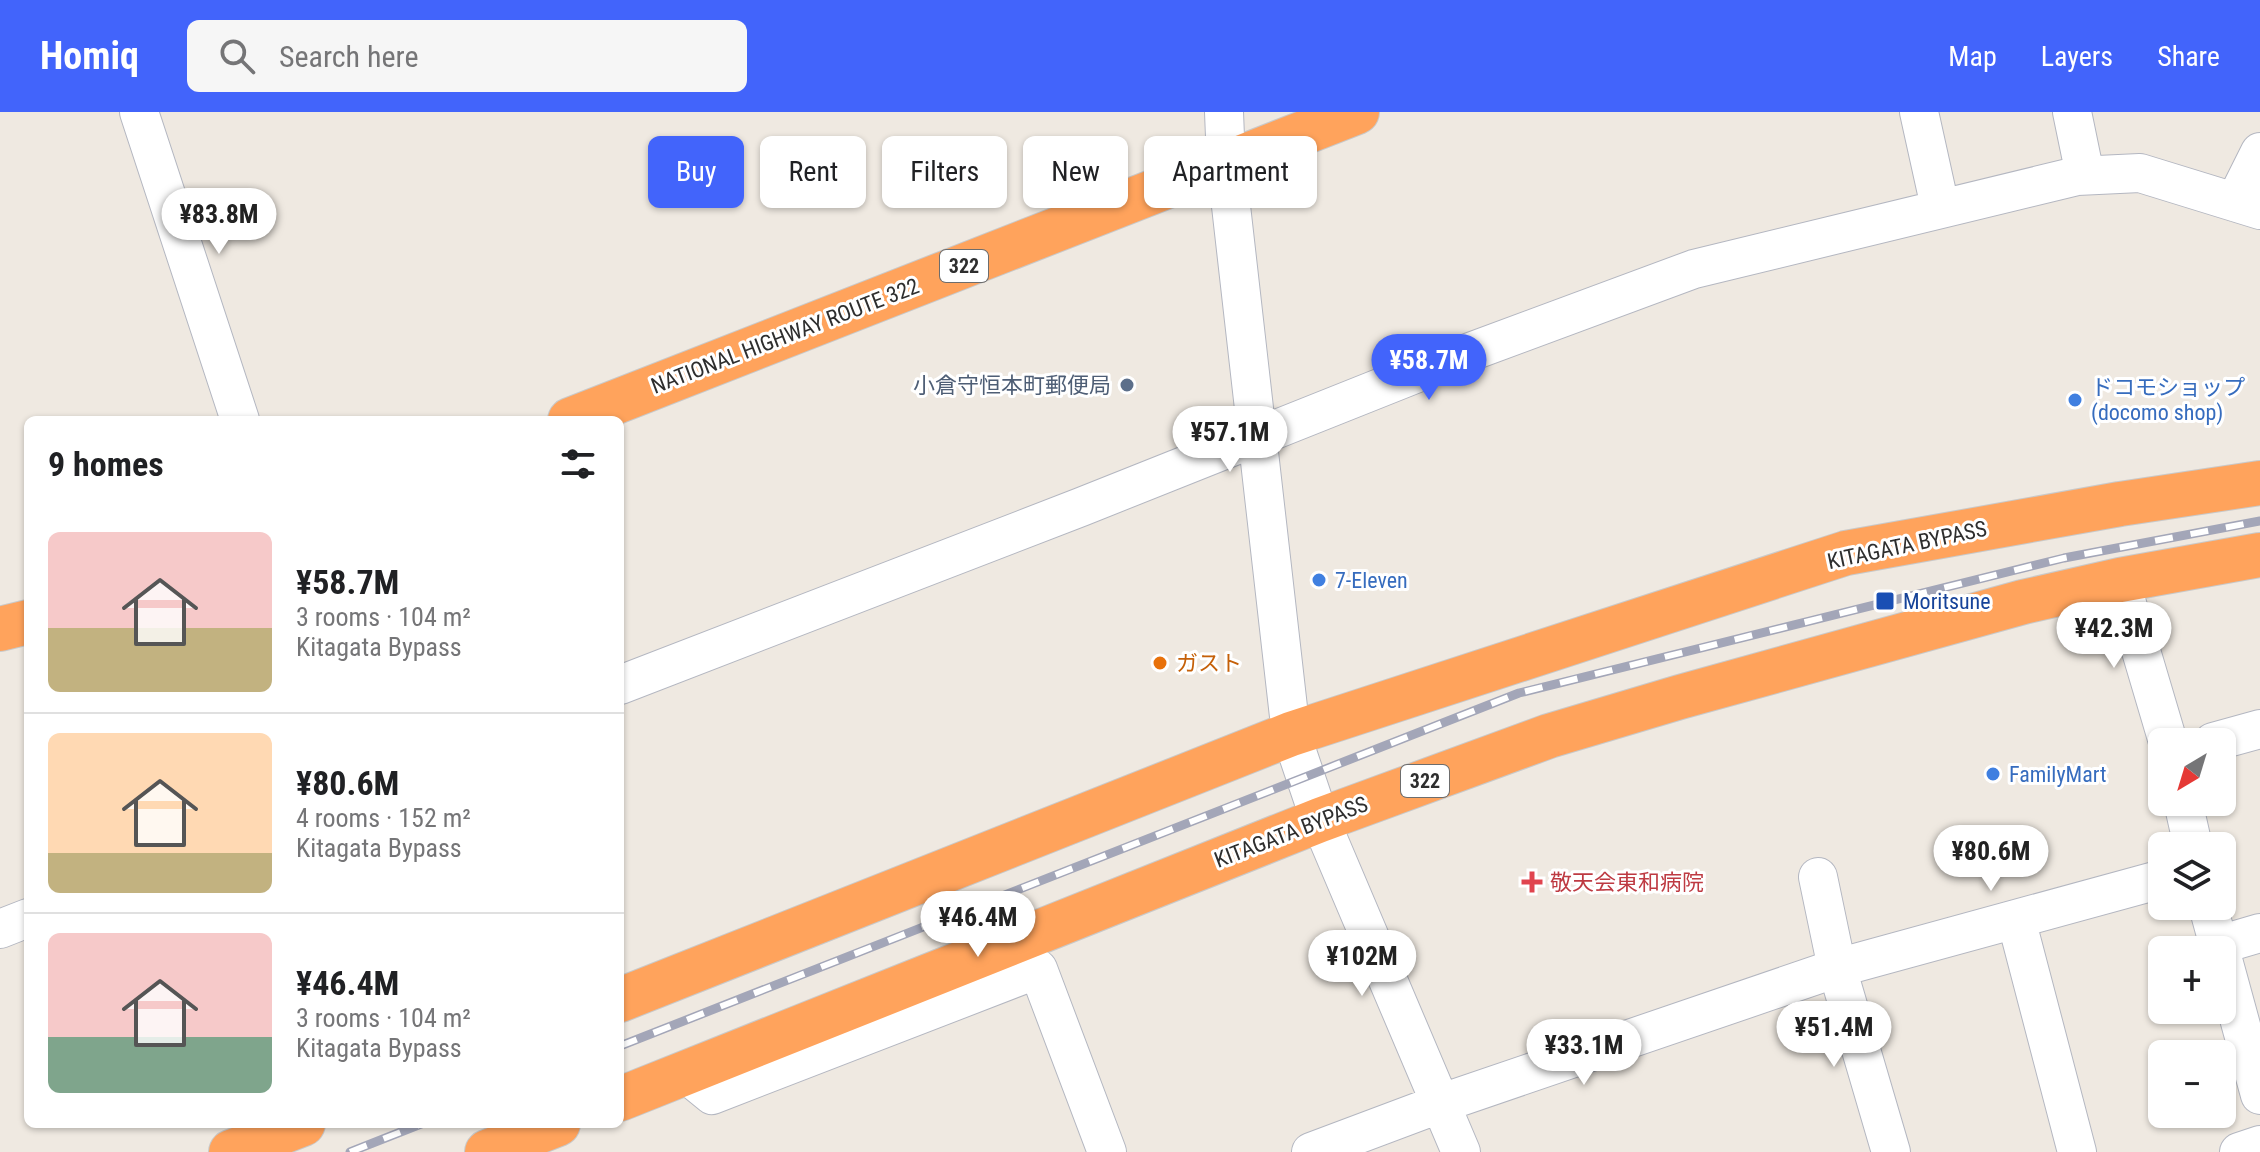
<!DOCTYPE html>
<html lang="en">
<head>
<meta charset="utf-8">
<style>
  :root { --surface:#fff; --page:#f6f6f6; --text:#202124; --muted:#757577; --line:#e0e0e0; --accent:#4264fb }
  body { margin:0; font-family:"Roboto Condensed","Noto Sans JP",sans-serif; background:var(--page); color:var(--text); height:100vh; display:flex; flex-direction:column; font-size:30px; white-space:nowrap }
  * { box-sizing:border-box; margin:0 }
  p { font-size:26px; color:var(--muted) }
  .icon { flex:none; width:44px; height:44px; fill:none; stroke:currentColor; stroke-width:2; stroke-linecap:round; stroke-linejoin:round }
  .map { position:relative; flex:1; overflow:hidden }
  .sheet { position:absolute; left:24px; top:304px; width:600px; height:712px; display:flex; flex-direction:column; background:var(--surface); border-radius:12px; box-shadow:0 2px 6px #0004 }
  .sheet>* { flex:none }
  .hud { position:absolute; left:648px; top:24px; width:760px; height:72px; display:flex; gap:16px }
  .needle { width:52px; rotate:218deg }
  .buttons { position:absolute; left:2148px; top:616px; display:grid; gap:16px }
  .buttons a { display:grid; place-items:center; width:88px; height:88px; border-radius:12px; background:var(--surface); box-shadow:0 2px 6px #0004; font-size:40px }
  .price { position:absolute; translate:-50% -68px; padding:0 18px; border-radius:28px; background:#fff; color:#222; font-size:26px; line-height:52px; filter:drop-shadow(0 2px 4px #0008) }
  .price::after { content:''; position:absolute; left:50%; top:48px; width:24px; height:18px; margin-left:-12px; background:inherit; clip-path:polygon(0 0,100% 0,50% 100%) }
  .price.selected { background:var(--accent); color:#fff }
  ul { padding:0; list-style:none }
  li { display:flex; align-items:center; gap:24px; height:200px; padding:0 24px }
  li+li { border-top:2px solid var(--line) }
  li span { display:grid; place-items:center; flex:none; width:224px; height:160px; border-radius:12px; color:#555 }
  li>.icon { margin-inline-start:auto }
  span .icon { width:96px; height:96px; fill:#fffc; stroke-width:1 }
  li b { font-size:34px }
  h2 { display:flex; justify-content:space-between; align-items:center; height:96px; padding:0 24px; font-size:34px }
  .chip { padding:0 28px; border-radius:12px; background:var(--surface); box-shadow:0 2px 6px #0004; font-size:28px; line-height:72px }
  .chip.selected { background:var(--accent); color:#fff }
  header { display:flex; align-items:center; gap:48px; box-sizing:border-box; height:112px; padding:0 40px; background:var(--accent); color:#fff }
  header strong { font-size:38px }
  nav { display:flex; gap:44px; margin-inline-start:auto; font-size:28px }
  .search { width:560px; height:72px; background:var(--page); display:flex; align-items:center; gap:20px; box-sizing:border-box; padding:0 28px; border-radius:12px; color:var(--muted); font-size:30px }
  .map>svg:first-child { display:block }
</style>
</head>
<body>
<header>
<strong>Homiq</strong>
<div class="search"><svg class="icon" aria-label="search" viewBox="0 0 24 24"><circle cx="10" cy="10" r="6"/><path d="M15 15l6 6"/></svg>Search here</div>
<nav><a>Map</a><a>Layers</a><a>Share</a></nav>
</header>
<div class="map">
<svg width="2260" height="1040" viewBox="0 0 2260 1040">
  <rect width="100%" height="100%" fill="#efe9e1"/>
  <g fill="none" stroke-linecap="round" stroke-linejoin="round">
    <g stroke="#b4b7c1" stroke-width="40">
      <path id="minor" d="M139 0 240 308
        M1224 0 1226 50 1291 622 1320 708 1461 1040
        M1919 0 1940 95
        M2072 0 2085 63
        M2235 90 2260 40
        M2120 468 2168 630
        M620 573 1081 395 1470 240 1694 157 2077 64 2140 61 2260 98
        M2213 630 2260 617
        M2183 690 2193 734
        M1818 765 1837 856 1891 1040
        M2208 794 2220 838
        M2016 807 2077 1040
        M0 817 28 806
        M2219 833 2260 821
        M2222 844 2260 983
        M685 961 712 983 1038 857 1107 1040
        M1311 1040 1439 992 1837 856 2162 767
        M2239 1040 2260 1033"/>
    </g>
    <g stroke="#c9c9c9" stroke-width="46">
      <path id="highway" d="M570 308 1357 0
        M0 517 28 510
        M620 888 1291 622 1846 441 2120 392 2260 371
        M620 987 1320 708 1549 624 1680 585 2023 490 2120 468 2260 443
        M231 1040 303 1012
        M487 1040 558 1012"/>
    </g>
    <use href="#minor" stroke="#fff" stroke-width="38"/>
    <use href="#highway" stroke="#ffa35c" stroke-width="44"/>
    <g stroke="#a3a6b8" stroke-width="9">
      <path id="rail" d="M620 934 1519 581 2064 446 2260 409
        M350 1040 421 1012"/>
    </g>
    <use href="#rail" stroke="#fff" stroke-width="6" stroke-dasharray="18" stroke-linecap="butt"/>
  </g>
  <circle fill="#5c6f8a" stroke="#fff" stroke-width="3" cx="1127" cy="273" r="8"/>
  <g fill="#3f7fe0" stroke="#fff" stroke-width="3">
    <circle cx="2075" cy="288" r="8"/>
    <circle cx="1319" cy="468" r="8"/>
    <circle cx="1993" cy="662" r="8"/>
  </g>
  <rect fill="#1a4fb4" stroke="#fff" stroke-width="3" x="1875" y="479" width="20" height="20" rx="4"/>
  <circle fill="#e8710a" stroke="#fff" stroke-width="3" cx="1160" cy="551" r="8"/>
  <path fill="#e0444e" stroke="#fff" stroke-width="3" d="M1528 758h8v8h8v8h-8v8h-8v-8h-8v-8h8z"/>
  <g text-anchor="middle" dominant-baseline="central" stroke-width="6" stroke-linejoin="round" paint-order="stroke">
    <g fill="#fff" stroke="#6d6d6d" stroke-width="2">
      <rect x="940" y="138" width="48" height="32" rx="6"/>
      <rect x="1401" y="653" width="48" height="32" rx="6"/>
    </g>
    <g font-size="20" font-weight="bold" fill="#2e2e2e">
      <text x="964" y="154">322</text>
      <text x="1425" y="669">322</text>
    </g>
    <g font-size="22" fill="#2e2e2e" stroke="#fff">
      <text transform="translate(785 224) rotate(-21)">NATIONAL HIGHWAY ROUTE 322</text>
      <text transform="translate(1907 433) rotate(-12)">KITAGATA BYPASS</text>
      <text transform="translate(1291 720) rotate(-21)">KITAGATA BYPASS</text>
    </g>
    <g font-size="22" fill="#4e5e75" stroke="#fff" text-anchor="end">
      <text x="1111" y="273">小倉守恒本町郵便局</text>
    </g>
    <g font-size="22" fill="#366cbe" stroke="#fff" text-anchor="start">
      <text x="2091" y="275">ドコモショップ<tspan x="2091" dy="25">(docomo shop)</tspan></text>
      <text x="1335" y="468">7-Eleven</text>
      <text x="2009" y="662">FamilyMart</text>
    </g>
    <g font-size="22" fill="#164399" stroke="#fff" text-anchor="start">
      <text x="1903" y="489">Moritsune</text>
    </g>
    <g font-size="22" fill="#c56008" stroke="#fff" text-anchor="start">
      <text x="1176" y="551">ガスト</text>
    </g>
    <g font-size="22" fill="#be3a42" stroke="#fff" text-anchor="start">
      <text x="1550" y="770">敬天会東和病院</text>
    </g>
  </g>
</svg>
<div class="buttons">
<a><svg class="needle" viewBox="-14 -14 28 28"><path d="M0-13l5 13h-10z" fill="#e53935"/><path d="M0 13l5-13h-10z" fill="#757577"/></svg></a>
<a><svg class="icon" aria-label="layers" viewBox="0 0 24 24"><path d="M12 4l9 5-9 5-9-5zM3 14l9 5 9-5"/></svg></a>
<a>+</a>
<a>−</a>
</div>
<b class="price" style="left:219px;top:144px">¥83.8M</b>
<b class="price selected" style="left:1429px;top:290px">¥58.7M</b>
<b class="price" style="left:1230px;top:362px">¥57.1M</b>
<b class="price" style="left:2114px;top:558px">¥42.3M</b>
<b class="price" style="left:1991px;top:781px">¥80.6M</b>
<b class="price" style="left:978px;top:847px">¥46.4M</b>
<b class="price" style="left:1362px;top:886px">¥102M</b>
<b class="price" style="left:1834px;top:957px">¥51.4M</b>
<b class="price" style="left:1584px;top:975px">¥33.1M</b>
<div class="hud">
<a class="chip selected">Buy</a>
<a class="chip">Rent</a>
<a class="chip">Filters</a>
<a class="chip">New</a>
<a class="chip">Apartment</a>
</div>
<section class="sheet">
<h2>9 homes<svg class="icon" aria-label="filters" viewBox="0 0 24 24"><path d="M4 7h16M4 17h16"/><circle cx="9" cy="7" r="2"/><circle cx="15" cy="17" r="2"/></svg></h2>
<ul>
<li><span style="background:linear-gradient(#f6c9c9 60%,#c2b280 0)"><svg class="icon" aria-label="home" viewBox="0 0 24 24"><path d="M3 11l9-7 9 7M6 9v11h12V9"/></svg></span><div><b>¥58.7M</b><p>3 rooms · 104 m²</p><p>Kitagata Bypass</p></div></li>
<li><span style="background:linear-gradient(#ffd9b3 75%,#c2b280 0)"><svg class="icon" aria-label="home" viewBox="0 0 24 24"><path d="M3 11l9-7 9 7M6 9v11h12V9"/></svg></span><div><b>¥80.6M</b><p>4 rooms · 152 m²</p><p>Kitagata Bypass</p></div></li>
<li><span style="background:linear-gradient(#f6c9c9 65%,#7fa58c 0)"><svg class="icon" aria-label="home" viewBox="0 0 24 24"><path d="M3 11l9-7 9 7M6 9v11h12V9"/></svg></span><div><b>¥46.4M</b><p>3 rooms · 104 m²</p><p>Kitagata Bypass</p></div></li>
</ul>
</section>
</div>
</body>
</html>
